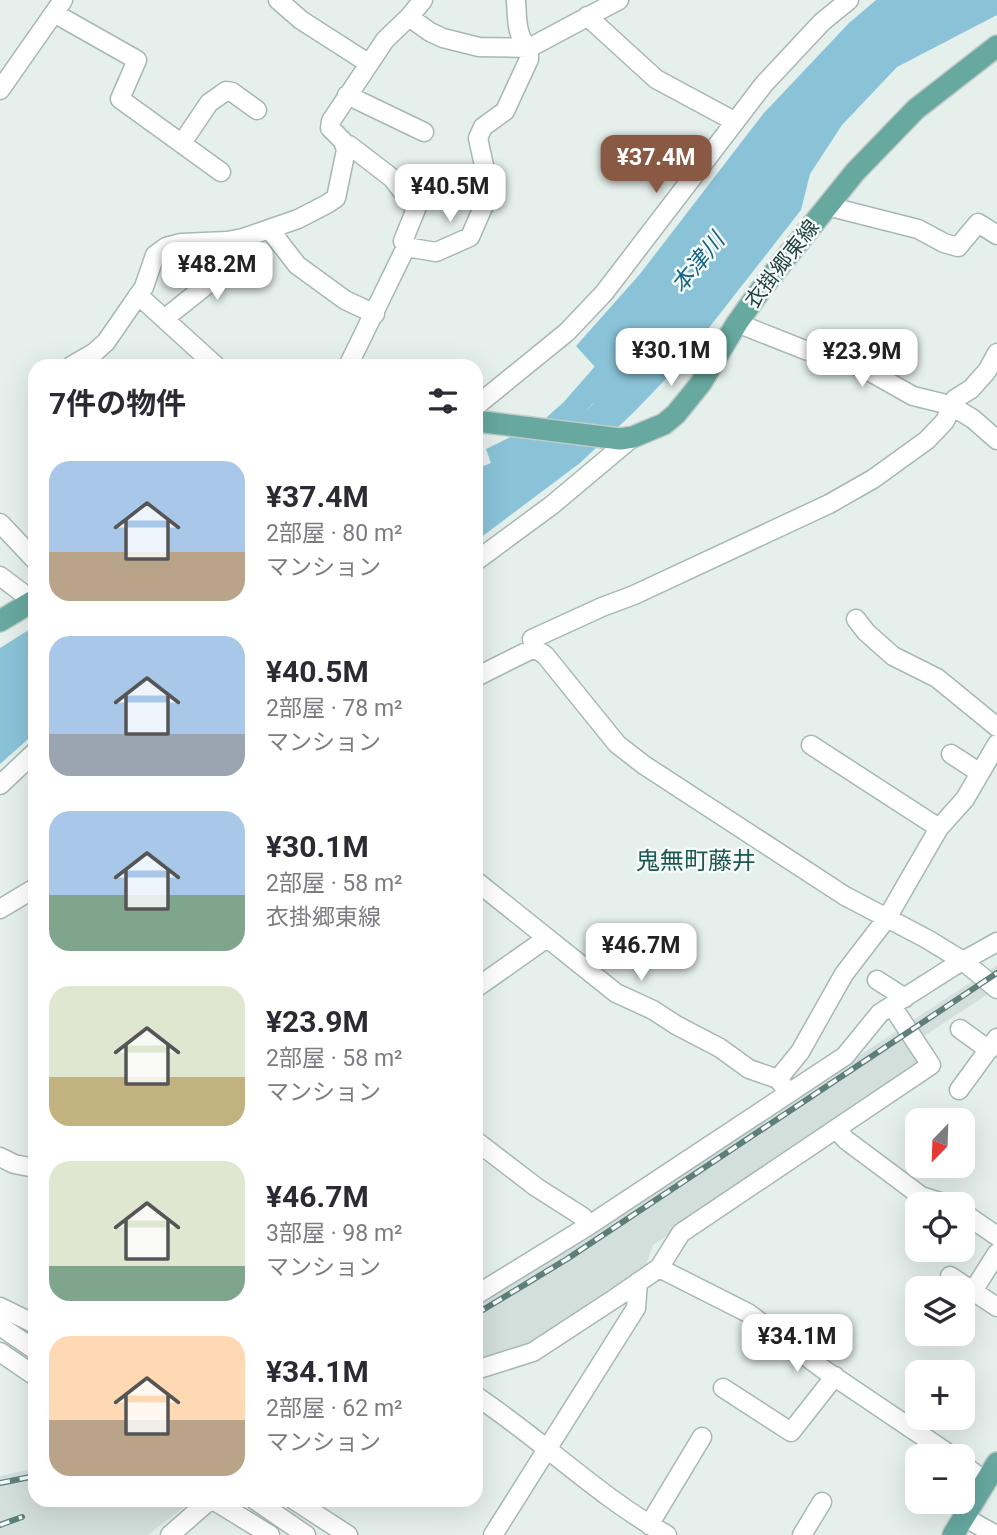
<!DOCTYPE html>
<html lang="ja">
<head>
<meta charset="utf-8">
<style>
  :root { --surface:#fff; --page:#f2f2f3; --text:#2b2b33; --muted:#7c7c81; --accent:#895943 }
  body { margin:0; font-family:Roboto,"Noto Sans JP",sans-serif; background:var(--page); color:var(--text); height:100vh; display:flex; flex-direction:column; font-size:26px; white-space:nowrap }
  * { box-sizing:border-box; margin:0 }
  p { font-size:23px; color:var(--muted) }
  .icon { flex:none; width:38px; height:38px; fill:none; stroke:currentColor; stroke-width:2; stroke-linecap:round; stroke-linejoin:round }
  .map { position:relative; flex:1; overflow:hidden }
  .side { position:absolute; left:28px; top:359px; width:455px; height:1148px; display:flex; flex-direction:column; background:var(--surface); border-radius:21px; box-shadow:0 7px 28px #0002 }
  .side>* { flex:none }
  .needle { width:46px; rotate:203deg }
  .controls { position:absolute; left:905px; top:1108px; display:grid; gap:14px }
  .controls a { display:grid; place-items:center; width:70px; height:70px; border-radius:14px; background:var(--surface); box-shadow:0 7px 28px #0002; font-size:35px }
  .price { position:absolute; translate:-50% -60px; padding:0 16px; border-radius:14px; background:#fff; color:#222; font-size:23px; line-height:46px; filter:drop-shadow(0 2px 4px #0008) }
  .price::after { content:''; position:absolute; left:50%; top:42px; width:21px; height:16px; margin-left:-10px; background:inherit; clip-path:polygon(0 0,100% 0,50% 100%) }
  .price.selected { background:var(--accent); color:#fff }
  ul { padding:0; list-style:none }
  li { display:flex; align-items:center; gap:21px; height:175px; padding:0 21px }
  li span { display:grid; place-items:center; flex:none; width:196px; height:140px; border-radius:21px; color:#555 }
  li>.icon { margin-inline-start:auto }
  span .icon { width:84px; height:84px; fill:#fffc; stroke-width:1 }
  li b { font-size:30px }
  h2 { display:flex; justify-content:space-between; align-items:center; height:84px; padding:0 21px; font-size:30px }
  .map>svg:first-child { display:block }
</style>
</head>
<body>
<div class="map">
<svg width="997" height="1535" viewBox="0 0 997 1535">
  <rect width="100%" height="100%" fill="#e5efec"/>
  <path fill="#d3dfdb" d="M997 965V988L915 1042 920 1062 915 1072 653 1245 644 1271 528 1344 476 1362V1304L514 1283Z
    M35 1468V1500H193L148 1535H0V1476Z"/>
  <path fill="#8ac3d8" d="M876 0H997V15L897 67 842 125 810 174 801 210 683 361 634 412 580 463 476 541V469L491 463 486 449 557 414 578 419 593 404 603 381 595 367 576 346 640 274 763 114 849 23Z
    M35 626V733L0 764V648Z"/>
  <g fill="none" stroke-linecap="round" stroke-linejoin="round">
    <path stroke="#8ac3d8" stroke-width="23" d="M543 436 572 410 621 354"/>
    <g stroke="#a7b8b4" stroke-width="21">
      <path id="minor" d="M278 0 301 20 368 63
        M54 13 137 60 120 99 221 172
        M587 16 656 79 734 121
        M409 17 430 32 443 38 479 47 529 48 619 0
        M0 90 63 0
        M347 95 424 132
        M182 143 209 103 226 91 232 92 257 110
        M345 145H349L392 178 416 209 403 241 406 247
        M827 206 918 229 944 243 958 247 978 223 997 235
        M270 230 297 265 345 300 375 314
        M138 295 216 366
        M164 319 213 280 250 257
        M737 323 805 350 844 360 865 369 913 396 950 405 973 419 997 440
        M71 366 95 352 106 342 144 287 155 255 166 247 181 243 227 241 243 238 298 219 327 204 336 198 346 150 343 141 330 128 331 121 385 40 409 17 423 0
        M348 366 406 247 436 252 470 237 484 205 488 184 478 138 483 127 505 111 529 59V48C516 38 517 16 516 0
        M476 406 567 332 604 293 764 84 822 22 849 0
        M0 523 35 560
        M476 561 552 505 633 437
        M0 576 33 601
        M856 619 866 632 893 656 937 678 997 727
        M534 648 532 639 602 607 634 595 829 504 873 479 927 440 945 421 955 399 971 389 987 371 997 353
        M476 677 534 648 545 655 617 744 644 765 845 896 927 939 963 961 997 989
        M811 745 939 828
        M951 754 980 773
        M0 785 35 752
        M476 881 616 993 653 1010 676 1025 720 1048 749 1069 778 1079 785 1088
        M0 909 35 888
        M877 980 905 998
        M476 988 547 938
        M960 1029 989 1050
        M778 1079 800 1052 844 974 887 918 939 828 965 799 997 744
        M959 1090 997 1038
        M837 1130 846 1140 921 1196 947 1204
        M476 1141 536 1187 583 1217 588 1226
        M0 1157 14 1164 35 1168
        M962 1212 997 1236
        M659 1268 748 1313 823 1369 952 1456
        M950 1276 997 1307
        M973 1291 997 1253
        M476 1295 588 1226 845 1056 880 1013 954 966 997 942
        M0 1307 35 1324
        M0 1326 35 1350
        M0 1352 35 1376
        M476 1370 533 1352 617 1297 659 1268 681 1233 931 1065 892 1006
        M723 1388 791 1432 835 1376
        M476 1396C542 1440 598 1496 667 1535
        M962 1464 986 1482
        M213 1500 270 1535
        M255 1500 306 1535
        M294 1500 348 1535
        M964 1517 996 1535
        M649 1525 702 1437
        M170 1535 210 1500
        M493 1535 636 1308 638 1282
        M802 1535 822 1502"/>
    </g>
    <g stroke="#c1cac9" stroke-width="24">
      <path id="major" d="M476 421 620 439 633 437 664 424 676 414 701 383 737 323 765 284 855 172 916 109 997 46
        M0 621 35 600
        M953 1535 997 1463"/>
    </g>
    <use href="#minor" stroke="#fff" stroke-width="18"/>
    <use href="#major" stroke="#67a89f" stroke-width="21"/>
    <g stroke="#5d7e79" stroke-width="6">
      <path id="rail" d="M476 1314 567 1259 997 973
        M0 1483 35 1476
        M0 1525 22 1517"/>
    </g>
    <use href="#rail" stroke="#f6fbf9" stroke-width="3.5" stroke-dasharray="10" stroke-linecap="butt"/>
  </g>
  <g text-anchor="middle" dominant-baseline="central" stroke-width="5" stroke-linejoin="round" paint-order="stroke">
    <g font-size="21" fill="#22433e" stroke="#f6fbf9">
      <text transform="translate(782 264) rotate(-52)">衣掛郷東線</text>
    </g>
    <g font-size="23" font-style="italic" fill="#176685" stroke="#f6fbf9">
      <text transform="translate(698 263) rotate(-51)">本津川</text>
    </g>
    <g font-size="24" fill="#1c5750" stroke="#f6fbf9">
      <text x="696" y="861">鬼無町藤井</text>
    </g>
  </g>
</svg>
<div class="controls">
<a><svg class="needle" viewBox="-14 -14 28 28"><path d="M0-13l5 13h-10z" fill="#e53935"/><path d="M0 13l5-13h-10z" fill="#7c7c81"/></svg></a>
<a><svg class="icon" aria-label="locate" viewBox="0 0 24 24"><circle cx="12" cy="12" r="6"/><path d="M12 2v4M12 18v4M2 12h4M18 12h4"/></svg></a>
<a><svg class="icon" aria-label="layers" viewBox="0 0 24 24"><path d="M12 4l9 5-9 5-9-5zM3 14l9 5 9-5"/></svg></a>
<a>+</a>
<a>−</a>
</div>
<b class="price selected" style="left:656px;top:195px">¥37.4M</b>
<b class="price" style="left:450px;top:224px">¥40.5M</b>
<b class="price" style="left:217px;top:302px">¥48.2M</b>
<b class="price" style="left:671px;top:388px">¥30.1M</b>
<b class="price" style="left:862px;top:389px">¥23.9M</b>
<b class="price" style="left:641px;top:983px">¥46.7M</b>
<b class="price" style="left:797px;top:1374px">¥34.1M</b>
<section class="side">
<h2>7件の物件<svg class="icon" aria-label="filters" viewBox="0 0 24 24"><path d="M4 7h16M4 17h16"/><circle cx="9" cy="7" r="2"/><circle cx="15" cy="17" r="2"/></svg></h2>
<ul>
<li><span style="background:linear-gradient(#a9c7e8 65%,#b9a48a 0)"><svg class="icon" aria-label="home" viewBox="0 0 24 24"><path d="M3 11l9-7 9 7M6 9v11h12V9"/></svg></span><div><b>¥37.4M</b><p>2部屋 · 80 m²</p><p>マンション</p></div></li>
<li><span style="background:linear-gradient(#a9c7e8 70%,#9aa5b1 0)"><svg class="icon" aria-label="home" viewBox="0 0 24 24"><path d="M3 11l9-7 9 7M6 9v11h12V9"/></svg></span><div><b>¥40.5M</b><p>2部屋 · 78 m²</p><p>マンション</p></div></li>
<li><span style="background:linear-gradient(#a9c7e8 60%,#7fa58c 0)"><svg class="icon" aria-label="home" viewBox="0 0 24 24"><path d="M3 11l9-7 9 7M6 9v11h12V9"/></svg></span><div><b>¥30.1M</b><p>2部屋 · 58 m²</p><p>衣掛郷東線</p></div></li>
<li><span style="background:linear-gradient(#dfe7d0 65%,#c2b280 0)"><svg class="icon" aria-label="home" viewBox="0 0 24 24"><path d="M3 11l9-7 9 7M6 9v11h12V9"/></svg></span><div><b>¥23.9M</b><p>2部屋 · 58 m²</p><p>マンション</p></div></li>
<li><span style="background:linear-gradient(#dfe7d0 75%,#7fa58c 0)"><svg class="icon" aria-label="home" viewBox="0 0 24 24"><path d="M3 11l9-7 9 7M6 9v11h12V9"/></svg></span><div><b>¥46.7M</b><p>3部屋 · 98 m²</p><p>マンション</p></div></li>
<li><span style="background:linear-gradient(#ffd9b3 60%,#b9a48a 0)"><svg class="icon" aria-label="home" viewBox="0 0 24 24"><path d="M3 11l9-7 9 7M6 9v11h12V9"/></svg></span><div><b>¥34.1M</b><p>2部屋 · 62 m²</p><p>マンション</p></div></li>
</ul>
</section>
</div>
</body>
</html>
